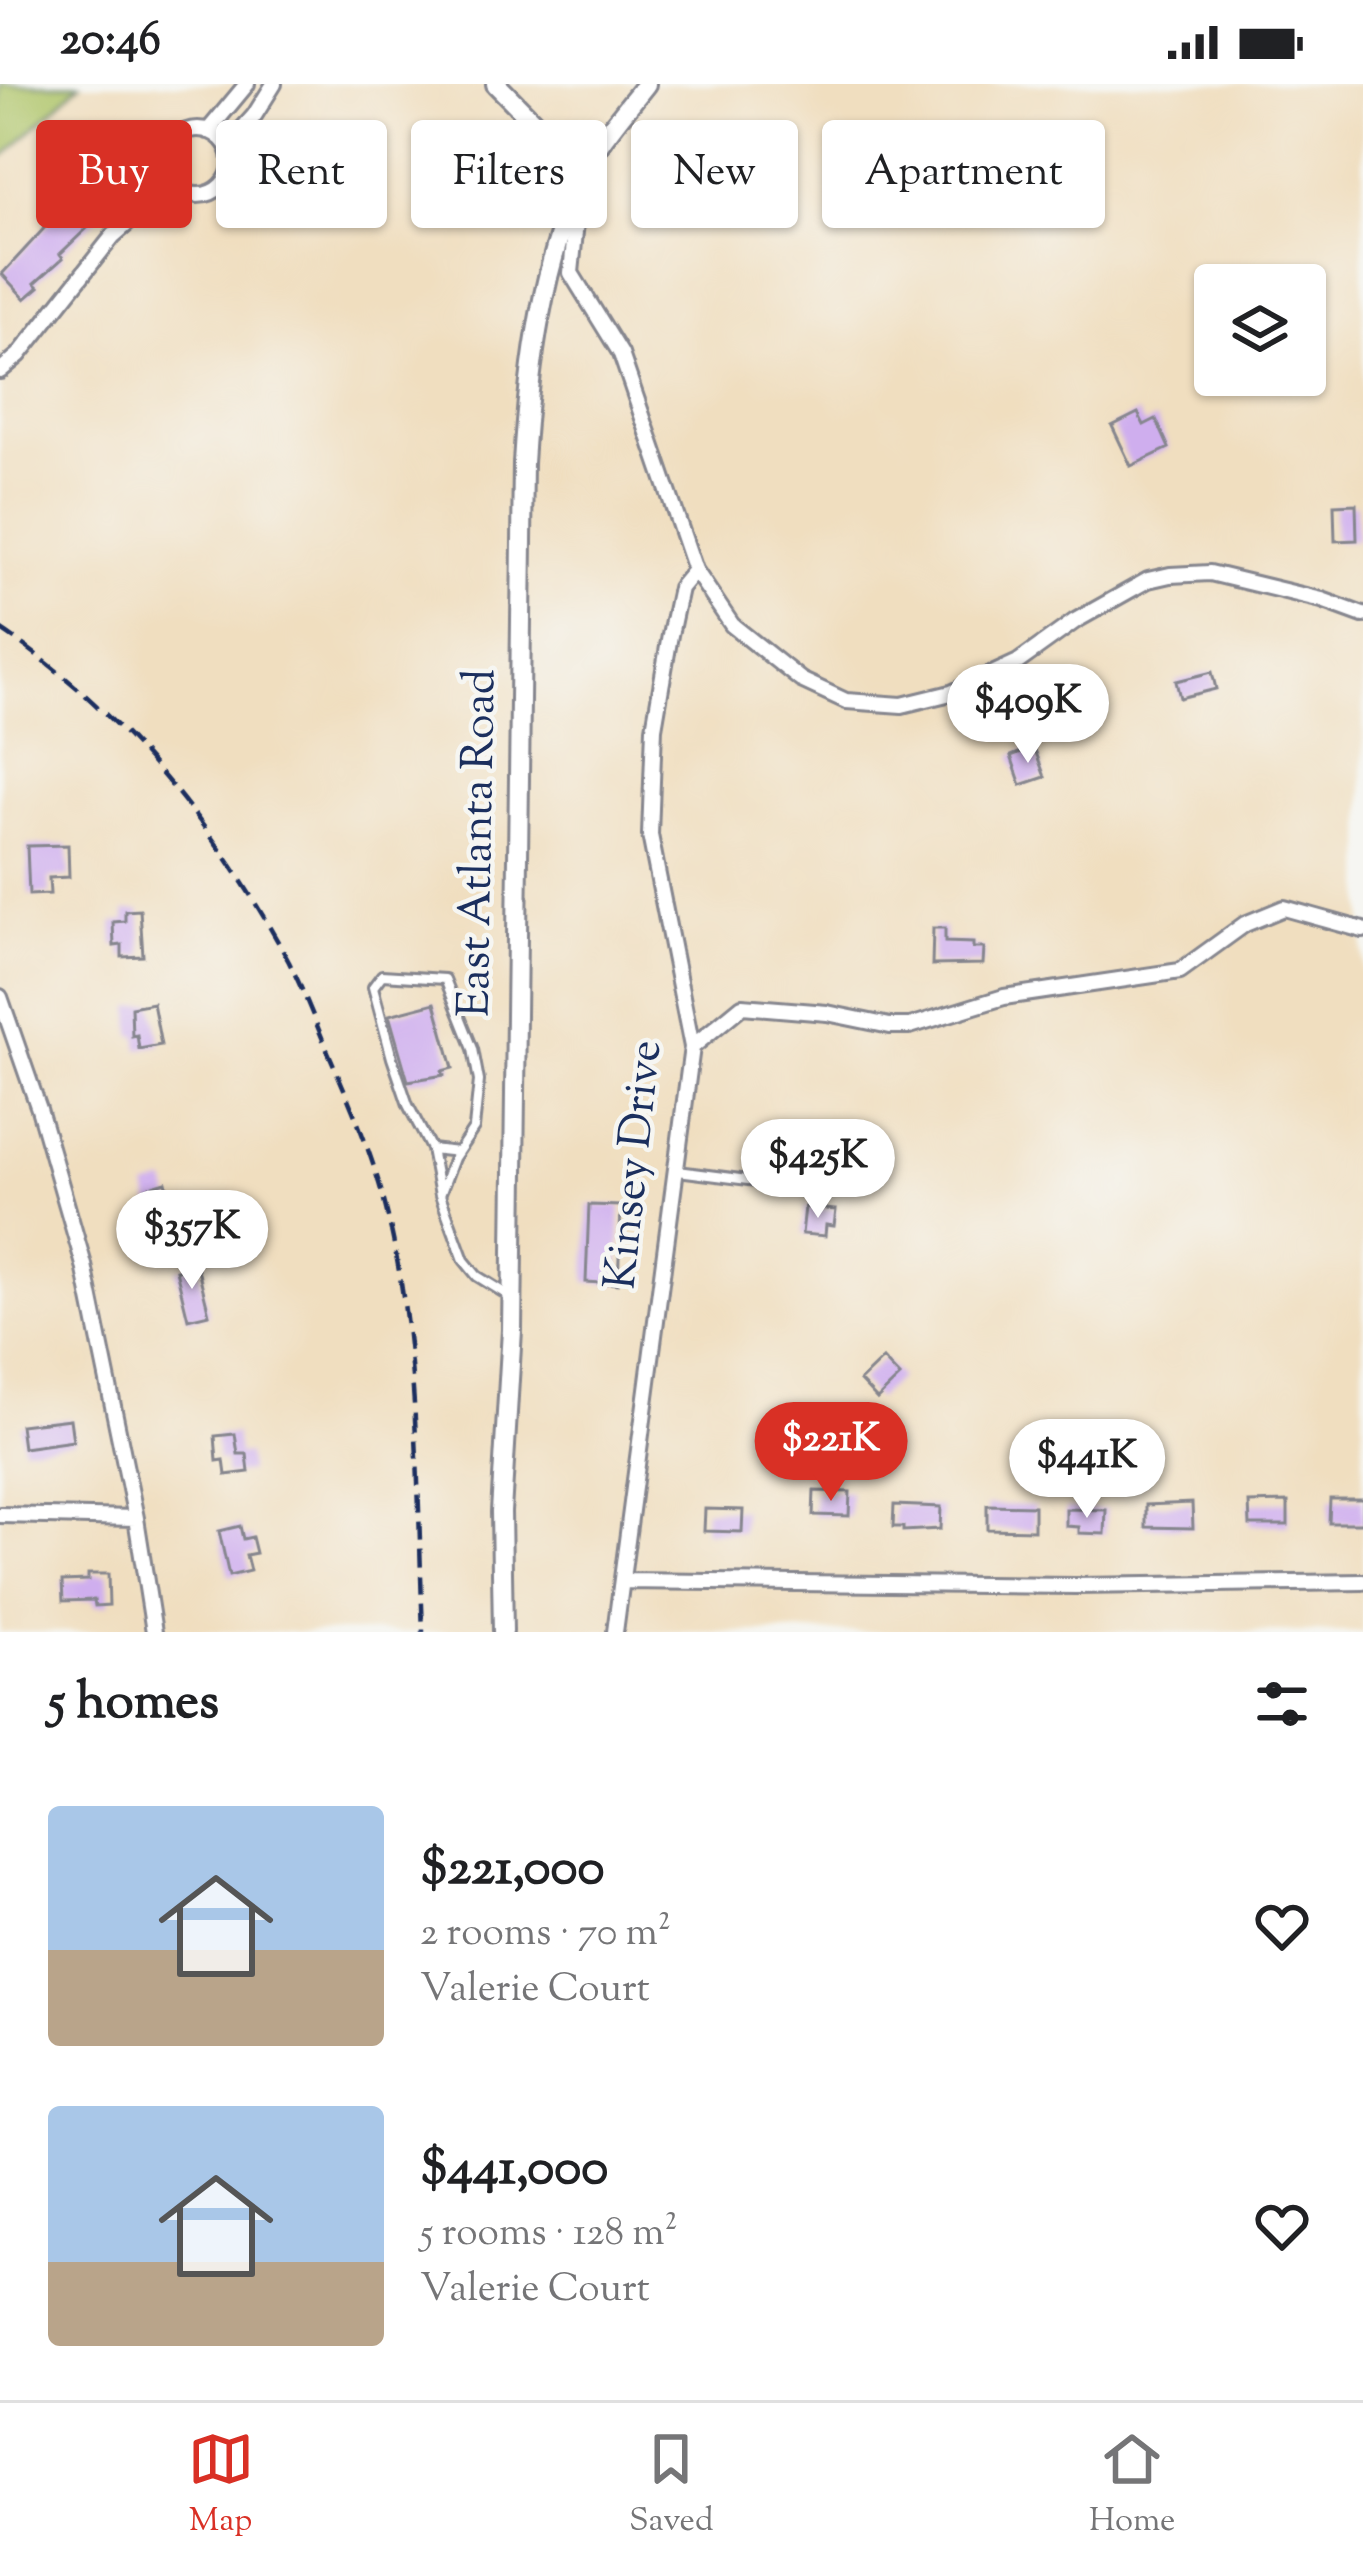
<!DOCTYPE html>
<html lang="en">
<head>
<meta charset="utf-8">
<style>
  :root { --surface:#fff; --page:#f2f2f2; --text:#202124; --muted:#757577; --line:#e0e0e0; --accent:#d93025 }
  body { margin:0; font-family:"Sorts Mill Goudy",serif; background:var(--page); color:var(--text); height:100vh; display:flex; flex-direction:column; font-size:45px; white-space:nowrap }
  * { box-sizing:border-box; margin:0 }
  p { font-size:39px; color:var(--muted) }
  .icon { flex:none; width:66px; height:66px; fill:none; stroke:currentColor; stroke-width:2; stroke-linecap:round; stroke-linejoin:round }
  .map { position:relative; height:1548px; overflow:hidden }
  .sheet { display:flex; flex-direction:column; background:var(--surface); flex:1 }
  .sheet>* { flex:none }
  .top-card { position:absolute; left:36px; top:36px; width:1293px; height:108px; display:flex; gap:24px }
  .buttons { position:absolute; left:1194px; top:180px; display:grid; gap:24px }
  .buttons a { display:grid; place-items:center; width:132px; height:132px; border-radius:12px; background:var(--surface); box-shadow:0 3px 9px #0004; font-size:60px }
  .price { position:absolute; translate:-50% -102px; padding:0 27px; border-radius:42px; background:#fff; color:#222; font-size:39px; line-height:78px; filter:drop-shadow(0 3px 6px #0008) }
  .price::after { content:''; position:absolute; left:50%; top:72px; width:36px; height:27px; margin-left:-18px; background:inherit; clip-path:polygon(0 0,100% 0,50% 100%) }
  .price.on { background:var(--accent); color:#fff }
  ul { padding:0; list-style:none }
  li { display:flex; align-items:center; gap:36px; height:300px; padding:0 48px }
  li span { display:grid; place-items:center; flex:none; width:336px; height:240px; border-radius:12px; color:#555 }
  li>.icon { margin-inline-start:auto }
  span .icon { width:144px; height:144px; fill:#fffc; stroke-width:1 }
  li b { font-size:51px }
  h2 { display:flex; justify-content:space-between; align-items:center; height:144px; padding:0 48px; font-size:51px }
  .chip { padding:0 42px; border-radius:12px; background:var(--surface); box-shadow:0 3px 9px #0004; font-size:42px; line-height:108px }
  .chip.on { background:var(--accent); color:#fff }
  .status { display:flex; justify-content:space-between; align-items:center; height:84px; padding:0 60px; background:var(--surface); direction:ltr }
  .status svg { height:33px; fill:currentColor }
  .menu { display:flex; justify-content:space-around; align-items:center; height:168px; border-top:3px solid var(--line); background:var(--surface); font-size:33px; color:var(--muted) }
  .menu a { display:grid; justify-items:center; gap:6px }
  .menu .on { color:var(--accent) }
  .map>svg:first-child { display:block }
</style>
</head>
<body>
<div class="status"><b>20:46</b><svg viewBox="0 0 49 12"><path d="M0 12V9h3v3zM5 12V6h3v6zM10 12V3h3v9zM15 12V0h3v12zM26 1h20v11H26zM47 4h2v5h-2z"/></svg></div>
<div class="map">
<svg width="1363" height="1548" viewBox="0 0 1363 1548">
  <rect width="100%" height="100%" fill="#f6f6f2"/>
  <filter id="ink" filterUnits="userSpaceOnUse"><feTurbulence type="fractalNoise" baseFrequency=".00833" numOctaves="2"/><feDisplacementMap in="SourceGraphic" scale="24" xChannelSelector="R" yChannelSelector="G"/><feConvolveMatrix kernelMatrix="1 2 1 2 8 2 1 2 1" color-interpolation-filters="sRGB"/></filter>
  <filter id="wash" filterUnits="userSpaceOnUse"><feTurbulence type="fractalNoise" baseFrequency=".004" numOctaves="4" result="noise"/><feDisplacementMap in="SourceGraphic" scale="48" xChannelSelector="R" yChannelSelector="G"/><feGaussianBlur stdDeviation="2.7" result="paint"/><feColorMatrix in="noise" values="0 0 0 0 0 0 0 0 0 0 0 0 0 0 0 0 0 1.4 0 .05"/><feComposite in="paint" operator="in"/></filter>
  <g filter="url(#wash)">
    <rect width="100%" height="100%" fill="#f0debf"/>
    <path fill="#aec468" stroke="#647a63" stroke-width="3" d="M0 0H80L0 76Z"/>
    <g id="blocks">
      <path fill="#cfaeee" d="M104 78 128 105 60 170 63 174 35 199 39 203 25 215 2 190 49 139 45 135Z
        M1138 329 1144 341 1156 335 1169 364 1131 382 1112 342Z
        M1356 420 1357 456 1335 457 1334 421Z
        M1212 588 1216 605 1180 614 1176 597Z
        M1034 663 1045 693 1021 701 1011 672Z
        M68 761 69 793 49 794 50 810 29 811 27 762Z
        M140 826 143 872 122 873V861L114 862 113 838 125 837V827Z
        M933 844H945V858L973 859V864H984L983 880 932 881Z
        M153 919 161 961 139 965 137 951 132 952 131 923Z
        M435 919 453 984 442 987 444 991 408 997 389 931Z
        M166 1098 174 1127 183 1125 188 1144 159 1151 146 1104Z
        M589 1121 621 1122 618 1200 586 1198Z
        M805 1123 836 1126 834 1142 826 1141 825 1152 802 1150Z
        M197 1181 209 1230 188 1235 176 1186Z
        M883 1275 900 1293 877 1315 860 1297Z
        M70 1335 73 1357 23 1364 20 1341Z
        M235 1350 238 1370H247L249 1388 226 1391 224 1376 217 1377 215 1352Z
        M814 1407 850 1408 849 1432 813 1431Z
        M1330 1415H1363V1439H1329Z
        M1288 1418V1441H1250L1249 1419Z
        M1192 1419 1193 1444 1146 1443V1421Z
        M894 1421 941 1423 940 1445 903 1447V1443H893Z
        M987 1421 1034 1422V1446L987 1445Z
        M705 1425 743 1426 742 1448 704 1447Z
        M1066 1425 1106 1426 1105 1450 1079 1449V1443L1066 1442Z
        M240 1442 243 1455 252 1453 256 1469 246 1471 250 1487 229 1492 219 1447Z
        M88 1490H108L109 1521 95 1522 94 1516 63 1517 62 1497 88 1496Z"/>
    </g>
  </g>
  <g filter="url(#ink)">
    <use href="#blocks" fill-opacity="0" stroke="#86868e" stroke-width="3"/>
    <g fill="none" stroke-linecap="round" stroke-linejoin="round">
      <g stroke="#86868e" stroke-width="14">
        <path id="service" d="M431 1065 458 1068
          M678 1087 803 1103
          M440 1111 454 1074 474 1044 479 997 473 965 445 895 382 891 373 903 392 974 408 1021 431 1065 440 1111 464 1176 477 1192 511 1213"/>
      </g>
      <g stroke="#86868e" stroke-width="20">
        <path id="minor" d="M165 78a33 33 0 1 1 66 0a33 33 0 1 1-66 0Z
          M208 47 247 0
          M227 62 254 32 274 0
          M578 117 571 189 621 270 695 486 732 541 801 596 846 617 902 621 951 609 1018 578 1075 537 1148 496 1170 491 1210 489 1322 516 1363 531
          M0 287 19 271 113 152 173 100
          M0 913 39 1025 84 1181 136 1434 154 1548
          M692 963 742 922 827 929 890 942H910L1004 913 1180 887 1245 840 1284 824 1363 846
          M0 1431 136 1434
          M623 1497 1076 1502 1363 1498
          M615 1548 692 963 650 751 654 644 670 551 680 504 695 486"/>
      </g>
      <g stroke="#86868e" stroke-width="24">
        <path id="tertiary" d="M496 0 583 88
          M503 1548 501 1428 512 1246 523 379C529 280 542 182 582 91 596 59 625 27 646 0"/>
      </g>
      <use href="#service" stroke="#fff" stroke-width="8"/>
      <use href="#minor" stroke="#fff" stroke-width="14"/>
      <use href="#tertiary" stroke="#fff" stroke-width="18"/>
      <path stroke="#1b2f5e" stroke-width="4.5" stroke-dasharray="18 9" stroke-linecap="butt" d="M0 545C122 625 221 750 289 878 304 908 316 940 329 970 348 1014 368 1060 381 1106 420 1245 417 1405 423 1548"/>
    </g>
  </g>
  <g text-anchor="middle" dominant-baseline="central" stroke-width="9" stroke-linejoin="round" paint-order="stroke">
    <g font-size="45" fill="#1b2f5e" stroke="#f6f6f2">
      <text transform="translate(480 759) rotate(-89)">East Atlanta Road</text>
      <text transform="translate(636 1081) rotate(-84)">Kinsey Drive</text>
    </g>
  </g>
</svg>
<div class="buttons">
<a><svg class="icon" aria-label="layers" viewBox="0 0 24 24"><path d="M12 4l9 5-9 5-9-5zM3 14l9 5 9-5"/></svg></a>
</div>
<b class="price" style="left:1028px;top:682px">$409K</b>
<b class="price" style="left:818px;top:1137px">$425K</b>
<b class="price" style="left:192px;top:1208px">$357K</b>
<b class="price on" style="left:831px;top:1420px">$221K</b>
<b class="price" style="left:1087px;top:1437px">$441K</b>
<div class="top-card">
<a class="chip on">Buy</a>
<a class="chip">Rent</a>
<a class="chip">Filters</a>
<a class="chip">New</a>
<a class="chip">Apartment</a>
</div>
</div>
<section class="sheet">
<h2>5 homes<svg class="icon" aria-label="filters" viewBox="0 0 24 24"><path d="M4 7h16M4 17h16"/><circle cx="9" cy="7" r="2"/><circle cx="15" cy="17" r="2"/></svg></h2>
<ul>
<li><span style="background:linear-gradient(#a9c7e8 60%,#b9a48a 0)"><svg class="icon" aria-label="home" viewBox="0 0 24 24"><path d="M3 11l9-7 9 7M6 9v11h12V9"/></svg></span><div><b>$221,000</b><p>2 rooms · 70 m²</p><p>Valerie Court</p></div><svg class="icon" aria-label="heart" viewBox="0 0 24 24"><path d="M12 20l-8-8c-3-5 5-10 8-4 3-6 11-1 8 4z"/></svg></li>
<li><span style="background:linear-gradient(#a9c7e8 65%,#b9a48a 0)"><svg class="icon" aria-label="home" viewBox="0 0 24 24"><path d="M3 11l9-7 9 7M6 9v11h12V9"/></svg></span><div><b>$441,000</b><p>5 rooms · 128 m²</p><p>Valerie Court</p></div><svg class="icon" aria-label="heart" viewBox="0 0 24 24"><path d="M12 20l-8-8c-3-5 5-10 8-4 3-6 11-1 8 4z"/></svg></li>
</ul>
</section>
<nav class="menu">
<a class="on"><svg class="icon" aria-label="map" viewBox="0 0 24 24"><path d="M3 6l6-2 6 2 6-2v14l-6 2-6-2-6 2zM9 4v14M15 6v14"/></svg>Map</a>
<a><svg class="icon" aria-label="saved" viewBox="0 0 24 24"><path d="M7 4h10v16l-5-4-5 4z"/></svg>Saved</a>
<a><svg class="icon" aria-label="home" viewBox="0 0 24 24"><path d="M3 11l9-7 9 7M6 9v11h12V9"/></svg>Home</a>
</nav>
</body>
</html>
